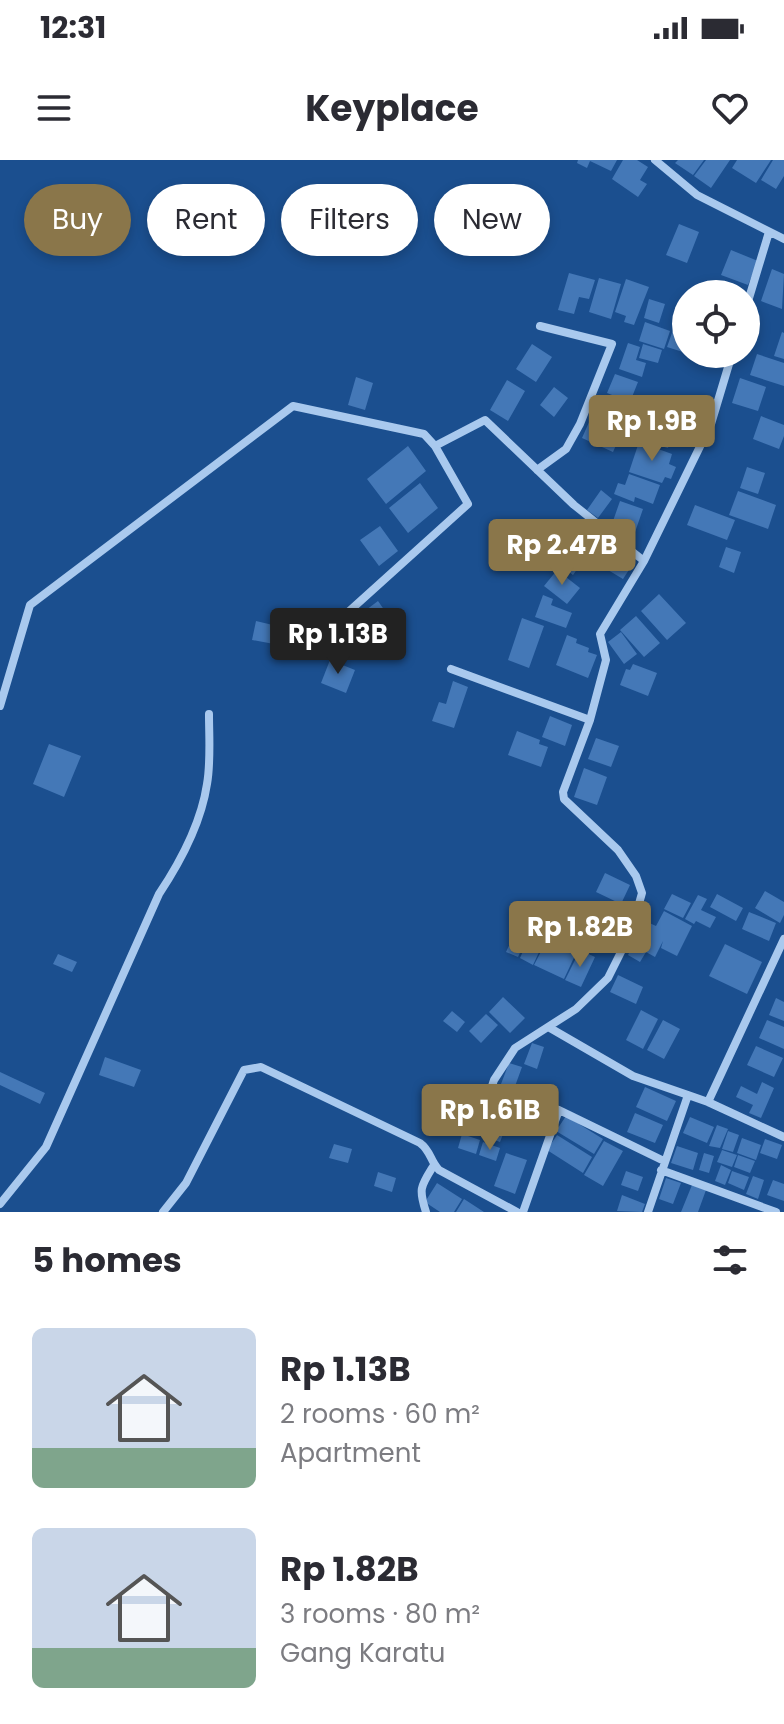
<!DOCTYPE html>
<html lang="en">
<head>
<meta charset="utf-8">
<style>
  :root { --surface:#fff; --page:#f7f7f7; --text:#2b2b33; --muted:#7c7c81; --accent:#8a764a }
  body { margin:0; font-family:Poppins,sans-serif; background:var(--page); color:var(--text); height:100vh; display:flex; flex-direction:column; font-size:30px; white-space:nowrap }
  * { box-sizing:border-box; margin:0 }
  p { font-size:26px; color:var(--muted) }
  .icon { flex:none; width:44px; height:44px; fill:none; stroke:currentColor; stroke-width:2; stroke-linecap:round; stroke-linejoin:round }
  .map { position:relative; height:1052px; overflow:hidden }
  .panel { display:flex; flex-direction:column; background:var(--surface); flex:1 }
  .panel>* { flex:none }
  .hud { position:absolute; left:24px; top:24px; width:736px; height:72px; display:flex; gap:16px }
  .controls { position:absolute; left:672px; top:120px; display:grid; gap:16px }
  .controls a { display:grid; place-items:center; width:88px; height:88px; border-radius:50%; background:var(--surface); box-shadow:0 4px 12px #0003; font-size:40px }
  .price { position:absolute; translate:-50% -68px; padding:0 18px; border-radius:8px; background:var(--accent); color:#fff; font-size:26px; line-height:52px; filter:drop-shadow(0 2px 4px #0008) }
  .price::after { content:''; position:absolute; left:50%; top:48px; width:24px; height:18px; margin-left:-12px; background:inherit; clip-path:polygon(0 0,100% 0,50% 100%) }
  .price.selected { background:#222; color:#fff }
  ul { padding:0; list-style:none }
  li { display:flex; align-items:center; gap:24px; height:200px; padding:0 32px }
  li span { display:grid; place-items:center; flex:none; width:224px; height:160px; border-radius:12px; color:#555 }
  li>.icon { margin-inline-start:auto }
  span .icon { width:96px; height:96px; fill:#fffc; stroke-width:1 }
  li b { font-size:34px }
  h2 { display:flex; justify-content:space-between; align-items:center; height:96px; padding:0 32px; font-size:34px }
  .chip { padding:0 28px; border-radius:36px; background:var(--surface); box-shadow:0 4px 12px #0003; font-size:28px; line-height:72px }
  .chip.selected { background:var(--accent); color:#fff }
  .status { display:flex; justify-content:space-between; align-items:center; height:56px; padding:0 40px; background:var(--surface); direction:ltr }
  .status svg { height:22px; fill:currentColor }
  header { display:flex; justify-content:space-between; align-items:center; height:104px; padding:0 32px; background:var(--surface); font-size:36px; font-weight:700 }
  .map>svg:first-child { display:block }
</style>
</head>
<body>
<div class="status"><b>12:31</b><svg viewBox="0 0 49 12"><path d="M0 12V9h3v3zM5 12V6h3v6zM10 12V3h3v9zM15 12V0h3v12zM26 1h20v11H26zM47 4h2v5h-2z"/></svg></div>
<header><svg class="icon" aria-label="menu" viewBox="0 0 24 24"><path d="M4 6h16M4 12h16M4 18h16"/></svg>Keyplace<svg class="icon" aria-label="heart" viewBox="0 0 24 24"><path d="M12 20l-8-8c-3-5 5-10 8-4 3-6 11-1 8 4z"/></svg></header>
<div class="map">
<svg width="784" height="1052" viewBox="0 0 784 1052">
  <rect width="100%" height="100%" fill="#1b4f8f"/>
  <path fill="#4478b7" d="M578 0H617L611 11 590 1 587 8 577 3Z
    M623 0H637L648 7 640 20 647 24 638 37 612 19Z
    M678 0H704L693 15 675 3Z
    M706 0H730L711 28 694 16Z
    M737 0H771L756 23 732 8Z
    M773 0H784V16L776 29 761 20Z
    M679 64 699 72 687 103 666 95Z
    M731 90 758 101 748 125 721 115Z
    M772 109 784 114 782 149 761 141Z
    M569 113 595 120 589 139 579 137 574 154 558 150Z
    M599 118 621 124 611 159 589 152Z
    M626 119 649 127 634 165 624 162 626 156 615 152Z
    M649 139 665 144 659 163 644 158Z
    M645 162 670 171 664 189 639 181Z
    M673 170 686 174V193L667 187Z
    M782 172 784 173V199L774 196Z
    M628 183 640 187 636 200 646 203 642 217 619 209Z
    M532 184 552 197 536 222 516 209Z
    M643 184 662 190 658 203 639 198Z
    M757 194 784 203V226L750 215Z
    M615 214 638 222 630 242 607 233Z
    M356 217 373 223 365 250 348 245Z
    M740 218 766 227 758 251 732 243Z
    M507 220 525 231 508 261 490 250Z
    M554 227 568 238 554 257 540 245Z
    M600 238 629 251 621 271 591 258Z
    M632 249 646 255 636 283 622 278Z
    M761 256 784 265V276L779 289 753 279Z
    M648 259 674 266 668 288 642 281Z
    M590 260 621 274 613 292 582 278Z
    M639 282 672 294 669 304 676 307 671 319 665 317 662 323 629 312Z
    M408 286 426 311 386 344 367 319Z
    M747 307 765 313 758 334 740 328Z
    M629 314 660 325 653 344 635 337 634 342 614 334 618 323 625 325Z
    M420 323 438 348 408 373 389 348Z
    M601 330 612 339 598 358 587 350Z
    M738 331 776 345 768 369 729 355Z
    M620 341 643 349 633 378 618 373 621 364 613 361Z
    M695 345 735 360 727 380 687 365Z
    M522 363 538 376 527 389 511 376Z
    M380 366 398 391 379 406 360 380Z
    M578 367 597 381 573 415 554 401Z
    M607 380 619 388 606 408 594 400Z
    M726 387 741 392 734 413 719 407Z
    M621 390 636 399 623 419 608 410Z
    M557 410 580 428 567 444 544 426Z
    M659 434 686 463 667 480 641 451Z
    M543 435 553 439 551 445 572 453 566 468 535 457Z
    M378 441 396 467 377 481 358 456Z
    M636 456 660 483 644 497 620 470Z
    M522 458 544 466 529 508 508 500Z
    M256 461 277 466 274 484 252 480Z
    M621 472 637 494 624 504 608 482Z
    M567 475 577 479 576 483 589 488 588 492 597 495 588 518 556 505Z
    M330 500 355 510 346 533 321 523Z
    M633 504 657 513 648 536 620 525 626 509 630 510Z
    M453 521 468 527 454 568 432 561 439 542 446 544Z
    M550 556 572 565 565 586 542 577Z
    M517 571 540 580 539 584 548 587 541 607 508 595Z
    M596 578 619 586 611 607 588 599Z
    M49 584 81 596 64 637 33 624Z
    M584 608 607 617 597 645 574 637Z
    M605 713 630 725 621 744 596 732Z
    M765 731 784 742V755L780 763 755 748Z
    M672 734 691 743 683 758 664 749Z
    M717 734 743 748 736 761 710 747Z
    M698 735 707 739 701 750 716 757 710 768 696 761 694 764 685 759Z
    M664 751 692 766 677 796 661 788 663 781 655 797 646 792 640 802 628 795 645 761 656 766Z
    M749 752 776 763 769 781 742 769Z
    M520 762 532 768 518 797 506 792Z
    M533 769 547 775 533 805 520 798Z
    M549 776 578 789 564 819 534 805Z
    M725 784 762 802 747 834 709 816Z
    M580 790 595 797 581 827 565 820Z
    M58 794 77 802 72 812 53 804Z
    M618 815 643 827 636 844 610 832Z
    M503 837 525 858 510 873 489 852Z
    M776 838 784 842V861L769 855Z
    M641 850 658 859 643 889 626 880Z
    M452 851 465 862 457 872 443 861Z
    M486 854 498 865 481 883 469 871Z
    M663 860 680 869 664 899 647 890Z
    M767 860 784 867V889L759 878Z
    M532 883 544 887 537 909 524 904Z
    M756 886 783 898 774 917 747 905Z
    M105 897 141 910 134 927 99 915Z
    M509 903 522 907 514 929 501 924Z
    M0 912 45 933 40 944 0 925Z
    M762 922 774 928 761 958 749 953 753 945 736 937 741 926 757 934Z
    M645 927 676 941 667 961 636 947Z
    M477 948 489 953 482 975 469 970Z
    M635 953 663 965 655 983 627 972Z
    M566 956 603 979 594 994 556 971Z
    M690 957 714 967 707 983 683 973Z
    M489 963 505 969 500 982 484 976Z
    M717 965 728 969 720 988 709 986Z
    M728 971 739 975 733 992 722 989Z
    M462 974 480 980 476 994 458 988Z
    M557 975 592 997 583 1013 547 990Z
    M742 978 761 985 756 1000 737 993Z
    M765 979 782 985 777 999 760 993Z
    M604 981 623 991 603 1026 584 1015Z
    M483 982 500 988 496 1001 479 995Z
    M334 984 352 989 348 1003 329 998Z
    M677 986 698 993 693 1010 671 1003Z
    M722 990 737 995 732 1007 717 1002Z
    M506 993 527 1000 515 1034 494 1026Z
    M704 993 714 996 709 1013 699 1010Z
    M738 995 755 1001 750 1013 734 1007Z
    M721 1005 731 1010 725 1025 715 1021Z
    M626 1011 643 1017 638 1031 621 1025Z
    M732 1011 749 1017 744 1030 728 1023Z
    M378 1012 396 1018 392 1032 374 1026Z
    M753 1016 764 1020 758 1039 746 1034Z
    M666 1018 681 1023 673 1044 659 1039Z
    M773 1020 784 1024V1041L767 1035Z
    M437 1023 462 1039 454 1052H440L425 1042Z
    M692 1025 706 1030 698 1052H681Z
    M622 1035 645 1044 642 1052 617 1051Z
    M464 1039 484 1052H456Z"/>
  <g fill="none" stroke-linecap="round" stroke-linejoin="round">
    <path stroke="#a9c9ee" stroke-width="8" d="M655 0 697 35 784 79
      M746 148 769 72
      M537 310 566 289 580 264 612 184 540 166
      M281 483 305 491 468 344 435 286
      M451 509 590 560
      M0 546 30 445 293 246 424 274 435 286 485 260 574 345 644 401
      M784 779 708 942 784 977
      M550 868 633 916 688 935
      M559 950 664 1001
      M661 1010 776 1052
      M0 1044 46 987 159 734C181 701 201 664 207 624 211 602 209 577 209 554
      M163 1052 186 1023 244 910 261 907 420 983C431 991 430 1001 439 1010L517 1052
      M426 1052C418 1028 421 1026 434 1005
      M523 1052 559 950 495 929 492 926 494 920 515 888 576 849 608 818 631 772 642 733 636 716 618 690 564 639 563 632 590 560 606 500 600 474 644 401 711 264 732 194
      M648 1052 688 935 708 942"/>
  </g>
</svg>
<div class="controls">
<a><svg class="icon" aria-label="locate" viewBox="0 0 24 24"><circle cx="12" cy="12" r="6"/><path d="M12 2v4M12 18v4M2 12h4M18 12h4"/></svg></a>
</div>
<b class="price" style="left:652px;top:303px">Rp 1.9B</b>
<b class="price" style="left:562px;top:427px">Rp 2.47B</b>
<b class="price selected" style="left:338px;top:516px">Rp 1.13B</b>
<b class="price" style="left:580px;top:809px">Rp 1.82B</b>
<b class="price" style="left:490px;top:992px">Rp 1.61B</b>
<div class="hud">
<a class="chip selected">Buy</a>
<a class="chip">Rent</a>
<a class="chip">Filters</a>
<a class="chip">New</a>
</div>
</div>
<section class="panel">
<h2>5 homes<svg class="icon" aria-label="filters" viewBox="0 0 24 24"><path d="M4 7h16M4 17h16"/><circle cx="9" cy="7" r="2"/><circle cx="15" cy="17" r="2"/></svg></h2>
<ul>
<li><span style="background:linear-gradient(#c9d6e8 75%,#7fa58c 0)"><svg class="icon" aria-label="home" viewBox="0 0 24 24"><path d="M3 11l9-7 9 7M6 9v11h12V9"/></svg></span><div><b>Rp 1.13B</b><p>2 rooms · 60 m²</p><p>Apartment</p></div></li>
<li><span style="background:linear-gradient(#c9d6e8 75%,#7fa58c 0)"><svg class="icon" aria-label="home" viewBox="0 0 24 24"><path d="M3 11l9-7 9 7M6 9v11h12V9"/></svg></span><div><b>Rp 1.82B</b><p>3 rooms · 80 m²</p><p>Gang Karatu</p></div></li>
</ul>
</section>
</body>
</html>
